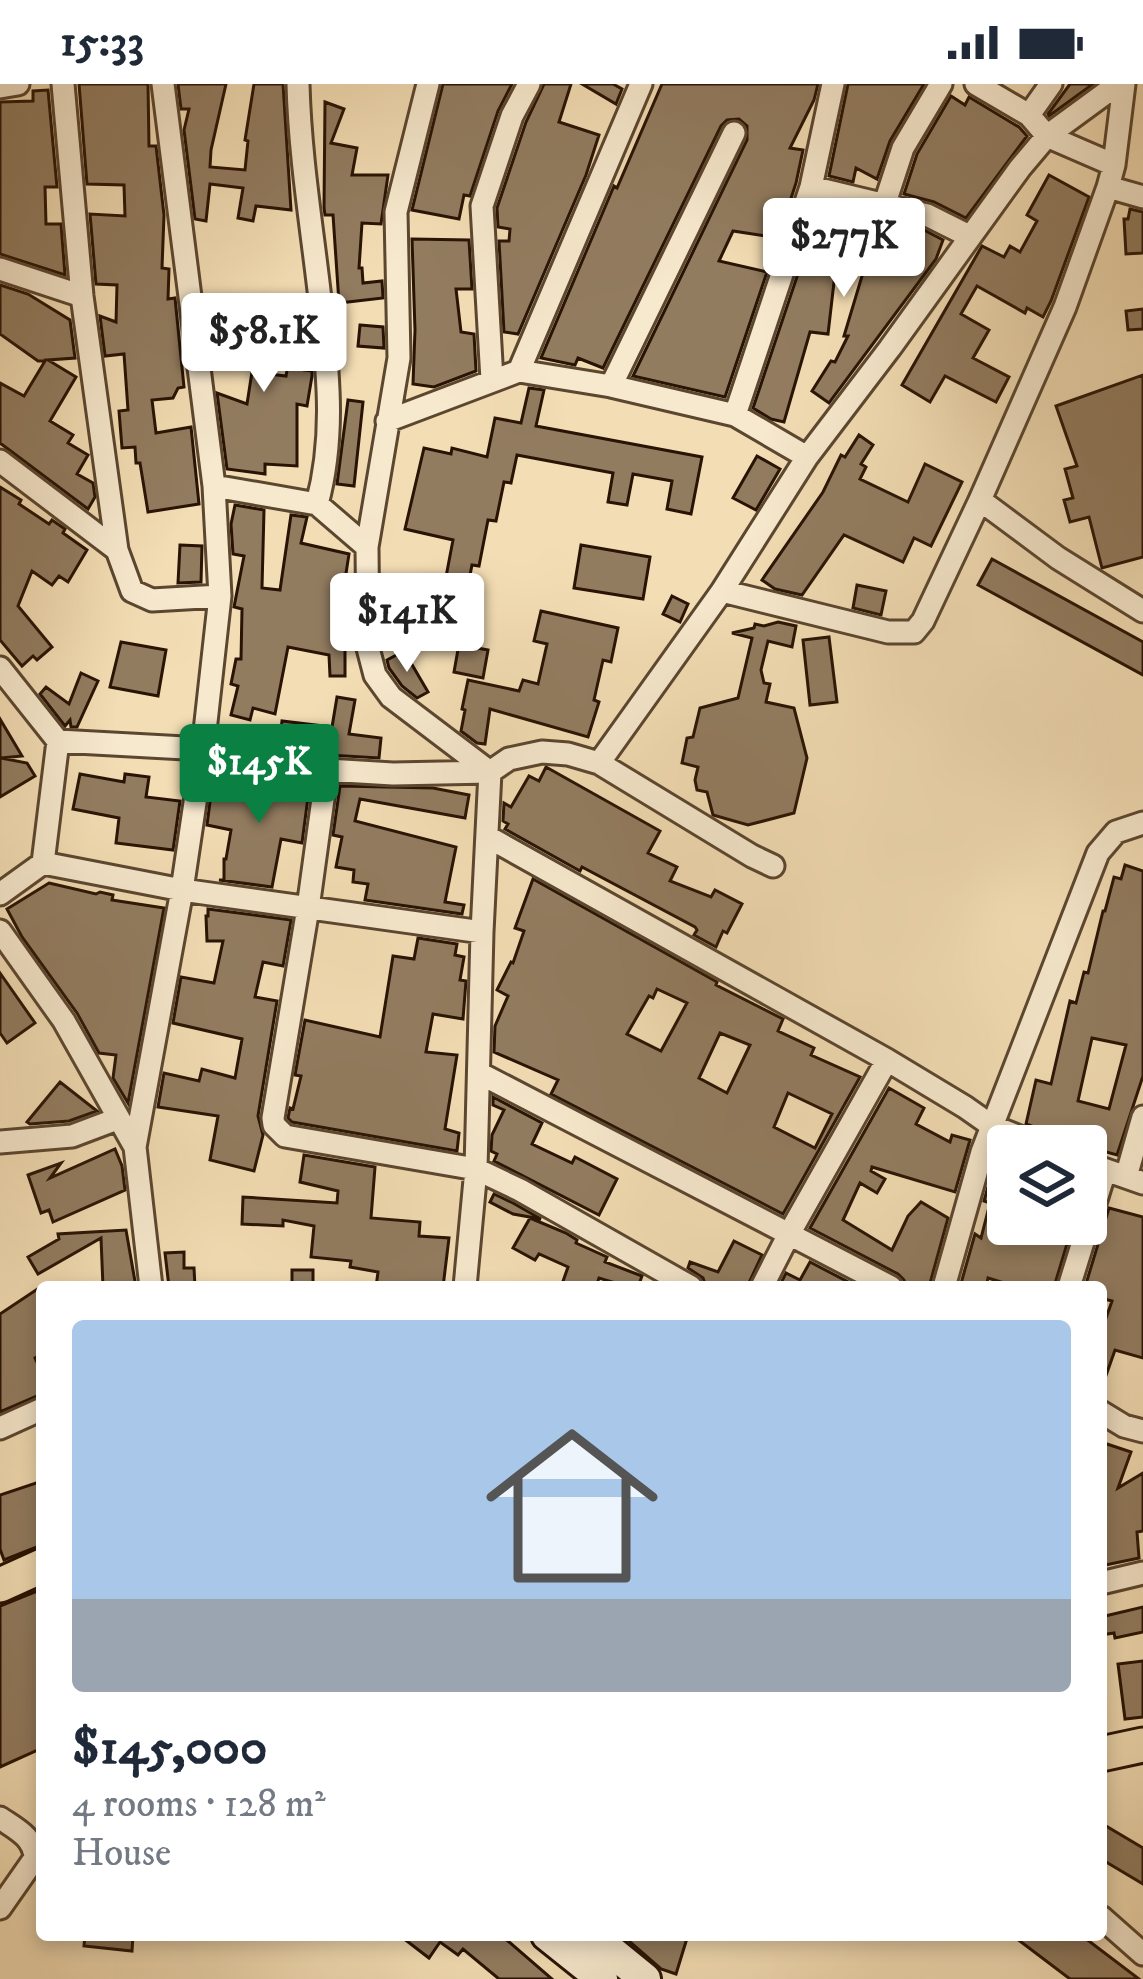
<!DOCTYPE html>
<html lang="en">
<head>
<meta charset="utf-8">
<style>
  :root { --surface:#fff; --page:#f2f2f3; --text:#1f2937; --muted:#747a83; --accent:#0b8043 }
  body { margin:0; font-family:"IM FELL DW Pica",serif; background:var(--page); color:var(--text); height:100vh; display:flex; flex-direction:column; font-size:45px; white-space:nowrap }
  * { box-sizing:border-box; margin:0 }
  p { font-size:39px; color:var(--muted) }
  .icon { flex:none; width:66px; height:66px; fill:none; stroke:currentColor; stroke-width:2; stroke-linecap:round; stroke-linejoin:round }
  .map { position:relative; flex:1; overflow:hidden }
  .drawer { position:absolute; left:36px; top:1197px; width:1071px; height:660px; display:flex; flex-direction:column; background:var(--surface); border-radius:12px; box-shadow:0 6px 18px #0003 }
  .drawer>* { flex:none }
  .fabs { position:absolute; left:987px; top:1041px; display:grid; gap:24px }
  .fabs a { display:grid; place-items:center; width:120px; height:120px; border-radius:12px; background:var(--surface); box-shadow:0 6px 18px #0003; font-size:60px }
  .price { position:absolute; translate:-50% -102px; padding:0 27px; border-radius:12px; background:#fff; color:#222; font-size:39px; line-height:78px; filter:drop-shadow(0 3px 6px #0008) }
  .price::after { content:''; position:absolute; left:50%; top:72px; width:36px; height:27px; margin-left:-18px; background:inherit; clip-path:polygon(0 0,100% 0,50% 100%) }
  .price.selected { background:var(--accent); color:#fff }
  ul { padding:0; list-style:none }
  li { display:grid; align-content:center; gap:24px; height:636px; padding:0 36px }
  li span { display:grid; place-items:center; height:372px; border-radius:12px; color:#555 }
  li>.icon { margin-inline-start:auto }
  span .icon { width:216px; height:216px; fill:#fffc; stroke-width:1 }
  li b { font-size:51px }
  .status { display:flex; justify-content:space-between; align-items:center; height:84px; padding:0 60px; background:var(--surface); direction:ltr }
  .status svg { height:33px; fill:currentColor }
  .map>svg:first-child { display:block }
</style>
</head>
<body>
<div class="status"><b>15:33</b><svg viewBox="0 0 49 12"><path d="M0 12V9h3v3zM5 12V6h3v6zM10 12V3h3v9zM15 12V0h3v12zM26 1h20v11H26zM47 4h2v5h-2z"/></svg></div>
<div class="map">
<svg width="1143" height="1895" viewBox="0 0 1143 1895">
  <rect width="100%" height="100%" fill="#f3ddb4"/>
  <filter id="stains"><feTurbulence type="fractalNoise" baseFrequency=".00167" numOctaves="4"/><feColorMatrix values="0 0 0 0 .2 0 0 0 0 .09 0 0 0 0 .02 0 0 0 .5 -.17"/></filter>
  <radialGradient id="worn" r=".72"><stop offset=".6" stop-color="#630" stop-opacity="0"/><stop offset="1" stop-color="#630" stop-opacity=".3"/></radialGradient>
  <path fill="#927c60" stroke="#281304" stroke-width="3" fill-rule="evenodd" d="M79 0H148L149 62H156L164 131 162 184 169 185 168 215 175 214 184 303 178 304 173 314 152 316 156 349 191 343 199 420 148 428 140 379H136L135 363 122 364 119 327 128 326 124 270 105 272 100 232 116 238 117 201 96 200 90 130 125 132 124 101 87 100Z
    M178 0H226L211 66 210 83 245 86 248 57 245 56 254 0H283L291 126 256 122 253 137 238 134 243 104 210 100 206 137 195 135 184 46 189 25H181Z
    M443 0H512L498 27 470 112 464 111 459 135 412 126Z
    M544 0H571L559 38 599 51 586 91 518 250 504 248 499 157H509L510 145 498 143 497 124 526 38Z
    M582 0H613L622 5 616 20Z
    M662 0H818L814 16 790 64 803 66 796 99 778 154 733 147 719 177 767 188 725 313 633 292 747 56V42L739 35 727 36 721 42 603 284 578 274 575 281 541 274 614 102 617 104Z
    M848 0H924L890 57 877 95 856 84 853 98 829 92Z
    M1070 0H1093L1049 32 1048 30Z
    M48 6 57 103H45L46 140H61L65 191 0 170V18L33 17V7Z
    M951 12 965 21 969 13 1019 43 1027 52 966 134 934 118 904 110 917 70Z
    M325 18 344 25 331 59 357 64 352 91H388L381 140 362 139 359 184H362L363 199 382 197 383 214 339 219 333 131H325L324 124Z
    M1049 91 1089 113 1051 217 1043 233 1027 224 1025 229 977 202 961 230 989 246 973 274 1009 293 996 318 945 292 930 318 902 301 982 162 1004 173 1010 162 1020 168 1037 137 1027 131Z
    M821 121 922 145 943 156 936 175 829 319 812 307 831 277 835 278 848 252H844L871 162 839 155 828 250 810 248 784 338 771 335 753 324Z
    M1130 125 1143 128V169L1126 170 1124 135H1128Z
    M412 155 469 156 472 205H456L461 248 474 250 476 287 434 303 413 300 415 246Z
    M0 201 28 210 70 236 75 274 48 276 76 293 50 337 73 351 68 359 88 371 77 390 93 399 95 413 88 425 0 359V299L24 312 45 277H38L0 250Z
    M269 220 284 222V233L297 235 296 244 308 246 304 286 312 287V292L307 322 297 320V382L265 380V390L227 385 217 309 247 320 252 288 286 292 292 257 258 252 257 262 210 254 208 233H222L223 227 267 234Z
    M1143 225V245L1128 246 1126 227Z
    M360 241 383 243 384 264 358 262Z
    M1143 291V473L1102 484 1089 433 1070 438 1064 416 1073 414 1065 385 1077 382 1056 322Z
    M529 304 544 306 536 342 702 373 691 430 667 425 672 397 633 390 627 421 608 418 613 389 517 371 511 399 504 398 496 437 488 436 479 482 472 481 466 511 476 513 467 562 488 566 483 594 454 588 459 560 434 556 453 456 405 445 424 364 451 370 452 364 487 373 495 334 521 339Z
    M348 316 363 318 354 402 337 400Z
    M859 351 873 361 861 380 866 383 860 395 908 418 925 380 962 398 931 462 914 454 903 478 844 451 802 511 775 505 762 496 823 408 841 371 845 373Z
    M757 372 780 385 756 426 733 414Z
    M0 403 21 416 19 420 49 440 52 436 65 445 63 449 87 466 68 498 59 492 52 501 32 487 18 522 52 563 37 576 33 572 22 582 0 556Z
    M235 421 264 426 262 504 280 506 291 431 307 433 301 459 349 470 345 496H352L353 539 345 526V592H330L329 571 288 563 275 630 253 624 250 636 231 631 238 602 231 600 236 575H241L242 525 234 523 244 472 233 470 231 440Z
    M180 461 202 462 201 498 178 499Z
    M581 461 650 473 643 515 574 504Z
    M992 475 1143 558V591L978 501Z
    M382 495H395L396 519 383 520Z
    M857 501 886 507 881 531 853 524Z
    M672 512 688 520 680 538 663 530Z
    M541 527 618 544 611 578 603 576 594 616 599 618 588 653 490 625 485 660 477 659 461 647 465 626 462 625 468 596 519 607 523 596 538 600 547 560 534 557Z
    M778 538 796 542 792 563 768 557 761 586 764 599 770 600 766 618 794 624 807 674 794 729 748 741 713 731 707 708 697 706 695 696 698 683 682 679 687 654 693 653 700 624 738 614 752 554 732 549 754 544 755 540 764 542Z
    M829 553 837 618 810 621 803 556Z
    M121 558 166 566 158 612 110 603Z
    M404 567 428 608 417 614 402 602 389 584 387 576Z
    M81 589 98 597 77 643H71L70 636 65 642 40 610 46 603 69 620Z
    M337 613 355 616 349 650 381 654 379 674 329 671 279 663 282 637 332 643Z
    M0 635 22 672 1 674 27 679 35 692 0 713Z
    M546 683 660 747 648 769 677 783 670 797 711 813 715 806 742 820 727 849 723 847 716 863 694 851 697 846 695 843 582 783 580 787 505 745 508 740 503 737 504 719 511 723 529 692 539 697Z
    M80 690 124 698 125 690 149 693 146 713 180 717 173 766 116 759 119 734 73 725Z
    M236 691 273 704 275 692 310 698 302 759 281 755 272 803 219 796H224V775H226L231 746 207 741 211 710 229 713Z
    M340 702 433 704 469 711 465 734 360 715 355 737 456 763 445 818 464 821 462 830 365 816 368 800 353 798 354 786 336 783 342 753 333 751Z
    M1125 781 1143 787V992L1117 1071 1055 1054 1048 1048 1026 1040 1036 996 1051 1000 1070 917 1076 919 1084 888 1088 889 1103 827H1105L1114 793 1121 795ZM1092 954 1126 961 1109 1025 1078 1017Z
    M533 795 717 898 716 901 783 935 778 947 814 964 811 971 860 993 783 1130 551 1010 558 996 494 968 495 942 508 912 497 906 511 878 513 879 524 847 515 844ZM657 905 687 919 661 967 627 950 649 912 653 914ZM720 949 750 961 727 1009 699 994ZM788 1009 832 1030 815 1064 774 1043Z
    M49 799 96 810 100 808 113 811 112 816 164 824 128 1019 113 994 116 971 99 969 77 929 22 853 7 825Z
    M208 825 291 836 283 882 263 878 255 913 277 917 258 1032 263 1051 254 1087 210 1076 218 1032 158 1023 164 989 199 997 202 985 235 994 242 955 173 939 181 893 214 899 223 857H207L206 832H208Z
    M418 854 457 860 455 871 464 873 460 896 466 897 463 935 433 930 426 968 457 971 445 1045 459 1049 457 1067 292 1038 288 1034 290 1024 293 1025 301 992 295 991 305 936 380 953 393 872 414 875Z
    M0 889 35 939 7 959 0 949Z
    M60 998 97 1027 69 1037 30 1040 27 1038Z
    M889 1004 924 1024 916 1040 950 1058 952 1051 970 1056 955 1108 872 1083 871 1087 885 1095 877 1109 860 1099 843 1136 892 1166 908 1132 921 1118 948 1134 929 1203H906L904 1196 898 1190 810 1144Z
    M493 1013 542 1039 532 1060 572 1079 575 1073 617 1095 599 1131 494 1077 497 1070 491 1067 492 1051 504 1026 493 1021Z
    M115 1065 122 1082 125 1106 53 1138 49 1126 41 1129 28 1091 61 1079 50 1094Z
    M997 1070 1008 1072V1140H1073L1054 1203H1017L988 1194 986 1203H960L975 1150 981 1154 990 1119 984 1117Z
    M304 1071 375 1083 371 1134 420 1138 419 1152 449 1154 443 1203H376L378 1188 350 1183 351 1177 311 1173 314 1142 283 1136V1142L242 1140 243 1113 337 1119 338 1107 300 1098Z
    M494 1110 513 1119 541 1135 513 1130 490 1118Z
    M1109 1124 1143 1133V1274L1115 1266 1103 1300H1101V1248L1112 1217 1101 1214V1203H1085Z
    M530 1134 566 1149 577 1156 576 1159 607 1173 605 1178 642 1192 638 1203H629L599 1194 596 1203H561L568 1183 539 1170 535 1176 513 1164Z
    M126 1146 136 1203H103L101 1154 38 1190 28 1173 59 1155 58 1150Z
    M734 1157 762 1171 747 1203H706L703 1194 688 1184 690 1178 718 1188Z
    M184 1168V1184H194L195 1203H169L165 1169Z
    M810 1178 854 1201 853 1203H779L786 1189 800 1196Z
    M292 1186H313V1203H292Z
    M42 1202V1269L35 1274 42 1289V1310L0 1328V1230Z
    M1101 1358 1131 1368 1118 1404 1143 1389V1447L1137 1448 1139 1474 1101 1482Z
    M42 1397V1461L4 1476 0 1465V1411Z
    M42 1505V1664L0 1683V1522Z
    M1143 1523V1548L1115 1554 1114 1549 1101 1551V1533Z
    M1143 1577V1633L1125 1635 1118 1580Z
    M1101 1739 1143 1764V1800L1101 1775Z
    M85 1851H133L132 1867 84 1862Z
    M399 1851H501L552 1895H499L463 1865 458 1871 440 1858 429 1874Z
    M622 1851H688L676 1890 661 1885Z
    M1012 1851H1081L1139 1895H1070Z"/>
  <g fill="none" stroke-linecap="round" stroke-linejoin="round">
    <g stroke="#5b4630" stroke-width="27">
      <path id="street" d="M63 0 82 212 117 466
        M298 0C300 78 314 156 322 233 329 297 334 357 317 420
        M428 0 396 128 399 274 367 463 368 564 375 591 391 613 490 688 482 848 476 1085 465 1203
        M976 0 1029 31 1047 52 1114 81
        M1124 0 1114 81 1108 103 1065 223 980 416 1058 474 1143 527
        M0 3 18 0
        M1029 31 1051 0
        M811 103 927 131 969 152
        M1108 103 1143 113
        M885 119 903 64 941 0
        M0 185 82 212
        M519 287 641 0
        M492 296 482 122 512 32 529 0
        M611 302 734 49
        M735 331 811 103 833 0
        M387 337 519 287 611 302 735 331 807 373
        M0 377 117 466 132 507 152 516 220 512
        M214 402 317 420 367 463
        M722 507 888 548H914L923 537 980 416
        M0 584 58 657 203 665 327 686 393 690 490 688 509 675 542 668 568 670 599 679 752 772 773 782
        M599 679 722 507 807 373 890 264 1020 84 1047 52 1118 0
        M327 686 308 824 273 1034 274 1041 285 1052 476 1085 520 1106 691 1203
        M488 753 887 976 965 1023 992 1042 1042 1062
        M43 779 182 806 482 848
        M0 810 43 779 58 657
        M0 847 64 937 135 1063 151 1203
        M479 989 891 1203
        M0 1058 72 1052 117 1035
        M135 1063 182 806 203 665 220 512 214 402 163 0
        M1086 1079 1143 1099
        M1126 1093 1143 1033
        M762 1203 789 1150 887 976
        M944 1203 982 1068 1098 769 1116 748 1143 739
        M1069 1203 1105 1087
        M1101 1328 1124 1342 1143 1347
        M0 1344 42 1325
        M1101 1499 1143 1489
        M0 1734C16 1745 34 1753 35 1774L0 1824
        M1101 1833 1143 1870"/>
    </g>
    <g stroke="#281304" stroke-width="36">
      <path id="secondary" d="M547 1851 602 1895
        M591 1851 645 1895"/>
    </g>
    <g stroke="#281304" stroke-width="39">
      <path id="primary" d="M0 1501 42 1482
        M1101 1670 1143 1661"/>
    </g>
    <use href="#street" stroke="#f7e9ce" stroke-width="21"/>
    <use href="#secondary" stroke="#f7e9ce" stroke-width="30"/>
    <use href="#primary" stroke="#f3ddb4" stroke-width="33"/>
  </g>
  <rect width="100%" height="100%" filter="url(#stains)"/>
  <rect width="100%" height="100%" fill="url(#worn)"/>
</svg>
<div class="fabs">
<a><svg class="icon" aria-label="layers" viewBox="0 0 24 24"><path d="M12 4l9 5-9 5-9-5zM3 14l9 5 9-5"/></svg></a>
</div>
<b class="price" style="left:844px;top:216px">$277K</b>
<b class="price" style="left:264px;top:311px">$58.1K</b>
<b class="price" style="left:407px;top:591px">$141K</b>
<b class="price selected" style="left:259px;top:742px">$145K</b>
<section class="drawer">
<ul>
<li><span style="background:linear-gradient(#a9c7e8 75%,#9aa5b1 0)"><svg class="icon" aria-label="home" viewBox="0 0 24 24"><path d="M3 11l9-7 9 7M6 9v11h12V9"/></svg></span><div><b>$145,000</b><p>4 rooms · 128 m²</p><p>House</p></div></li>
</ul>
</section>
</div>
</body>
</html>
